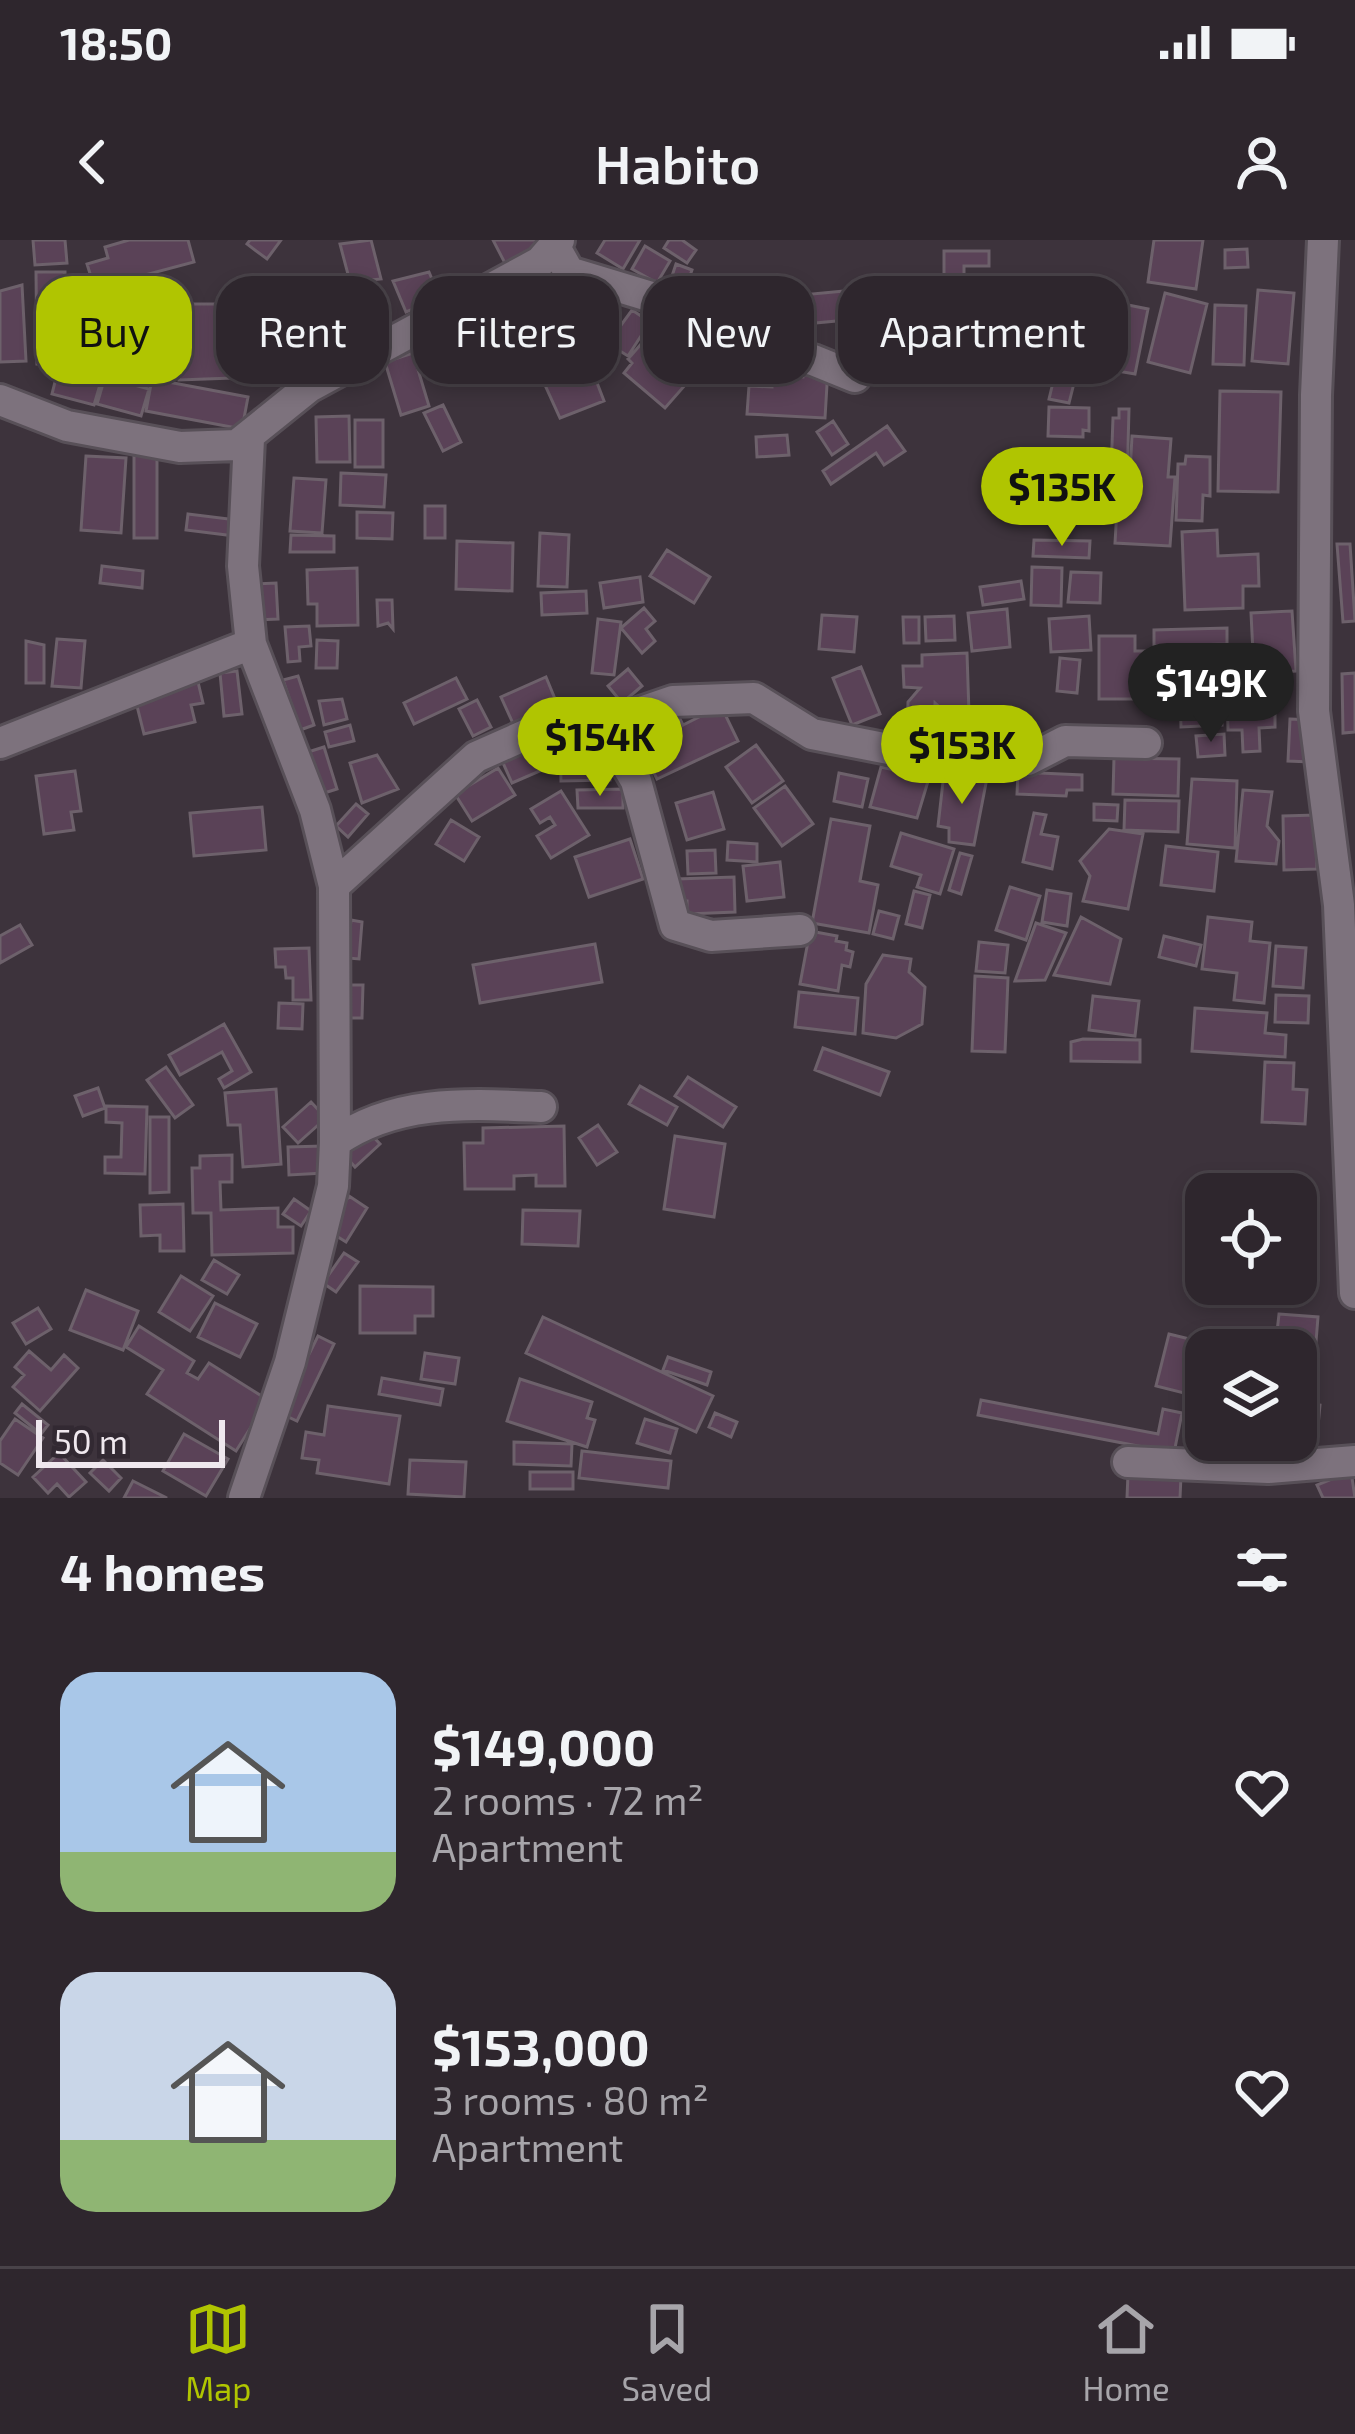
<!DOCTYPE html>
<html lang="en">
<head>
<meta charset="utf-8">
<style>
  :root { --surface:#2e262d; --page:#362e35; --text:#f1f3f6; --muted:#a7a5aa; --line:#494349; --accent:#b0c501 }
  body { margin:0; font-family:"Exo 2",sans-serif; background:var(--page); color:var(--text); height:100vh; display:flex; flex-direction:column; font-size:45px; white-space:nowrap }
  * { box-sizing:border-box; margin:0 }
  p { font-size:39px; color:var(--muted) }
  .icon { flex:none; width:66px; height:66px; fill:none; stroke:currentColor; stroke-width:2; stroke-linecap:round; stroke-linejoin:round }
  .map { position:relative; height:1258px; overflow:hidden }
  .sheet { display:flex; flex-direction:column; background:var(--surface); flex:1 }
  .sheet>* { flex:none }
  .guide { position:absolute; left:36px; top:36px; width:1284px; height:108px; display:flex; gap:24px }
  .tools { position:absolute; left:1185px; top:933px; display:grid; gap:24px }
  .tools a { display:grid; place-items:center; width:132px; height:132px; border-radius:24px; background:var(--surface); box-shadow:0 6px 18px #0003,0 0 0 3px var(--line); font-size:60px }
  .scale { position:absolute; left:36px; bottom:30px; width:189px; box-sizing:border-box; padding-left:12px; border:6px solid #efe8ee; border-top:0; font-size:33px; line-height:42px; white-space:nowrap; color:#efe8ee; -webkit-text-stroke:9px #322932; paint-order:stroke }
  .price { position:absolute; translate:-50% -102px; padding:0 27px; border-radius:42px; background:var(--accent); color:#111; font-size:39px; line-height:78px; filter:drop-shadow(0 3px 6px #0008) }
  .price::after { content:''; position:absolute; left:50%; top:72px; width:36px; height:27px; margin-left:-18px; background:inherit; clip-path:polygon(0 0,100% 0,50% 100%) }
  .price.active { background:#222; color:#fff }
  ul { padding:0; list-style:none }
  li { display:flex; align-items:center; gap:36px; height:300px; padding:0 60px }
  li span { display:grid; place-items:center; flex:none; width:336px; height:240px; border-radius:36px; color:#555 }
  li>.icon { margin-inline-start:auto }
  span .icon { width:144px; height:144px; fill:#fffc; stroke-width:1 }
  li b { font-size:51px }
  h2 { display:flex; justify-content:space-between; align-items:center; height:144px; padding:0 60px; font-size:51px }
  .pill { padding:0 42px; border-radius:36px; background:var(--surface); box-shadow:0 6px 18px #0003,0 0 0 3px var(--line); font-size:42px; line-height:108px }
  .pill.active { background:var(--accent); color:#111 }
  .status { display:flex; justify-content:space-between; align-items:center; height:84px; padding:0 60px; background:var(--surface); direction:ltr }
  .status svg { height:33px; fill:currentColor }
  header { display:flex; justify-content:space-between; align-items:center; height:156px; padding:0 60px; background:var(--surface); font-size:54px; font-weight:600 }
  .tab-bar { display:flex; justify-content:space-around; align-items:center; height:168px; border-top:3px solid var(--line); background:var(--surface); font-size:33px; color:var(--muted) }
  .tab-bar a { display:grid; justify-items:center; gap:6px }
  .tab-bar .active { color:var(--accent) }
  .map>svg:first-child { display:block }
</style>
</head>
<body>
<div class="status"><b>18:50</b><svg viewBox="0 0 49 12"><path d="M0 12V9h3v3zM5 12V6h3v6zM10 12V3h3v9zM15 12V0h3v12zM26 1h20v11H26zM47 4h2v5h-2z"/></svg></div>
<header><svg class="icon" aria-label="back" viewBox="0 0 24 24"><path d="M15 5l-7 7 7 7"/></svg>Habito<svg class="icon" aria-label="person" viewBox="0 0 24 24"><circle cx="12" cy="8" r="4"/><path d="M4 21q1-7 8-7t8 7"/></svg></header>
<div class="map">
<svg width="1355" height="1258" viewBox="0 0 1355 1258">
  <rect width="100%" height="100%" fill="#3d333c"/>
  <path fill="#5a4257" stroke="#6d616b" stroke-width="3" d="M33 0H65L67 23 35 25Z
    M129 0H188L194 22 115 43 112 35 92 40 87 24 108 18 105 7Z
    M250 0H281L267 19 247 4Z
    M371 0 381 39 350 42 340 4Z
    M493 0H546L508 29Z
    M605 0H640L623 29 597 13Z
    M669 0H682L696 10 687 23 664 8Z
    M1154 0H1203L1196 49 1148 42Z
    M645 6 670 21 657 43 632 29Z
    M1247 9 1248 27 1225 28V10Z
    M944 11H989V26H964V43H944Z
    M676 24 692 30 685 50 669 45Z
    M36 32H65V124H37Z
    M429 32 440 58 406 72 393 41Z
    M1010 40 1048 50 1039 85 1026 82 1032 59 1007 53Z
    M1054 42 1110 55 1092 129 1037 117Z
    M22 45 26 121 0 122V51Z
    M877 48 880 77 804 84 801 55Z
    M943 50 979 51V89L943 88Z
    M1258 50 1294 53 1288 124 1252 121Z
    M1165 53 1207 64 1190 133 1148 122Z
    M985 59 1025 61 1023 93 984 91Z
    M1113 62 1148 69 1135 134 1100 128Z
    M185 64H230L232 138 179 140 178 123 135 124 134 98 185 96Z
    M1215 65 1246 66 1244 125 1213 124Z
    M632 70 650 82 628 116 596 96 606 80 619 88Z
    M271 83 292 100 259 140 246 129 262 109 254 103Z
    M459 84 469 107 431 125 420 102Z
    M655 88 701 127 665 168 624 133 632 123 628 119Z
    M866 97 892 99 888 138 863 136Z
    M557 101 560 109 581 101 604 161 560 178 530 112Z
    M475 107 482 121 439 142 432 128Z
    M413 113 429 166 401 175 385 122Z
    M59 126 102 138 94 165 52 154Z
    M804 127 828 128 825 178 747 174 749 146 772 147V136L803 137Z
    M1056 130 1076 135 1069 163 1049 159Z
    M105 137 149 149 141 176 97 164Z
    M152 139 248 157 242 189 146 171Z
    M1220 151 1281 152 1278 252 1218 251Z
    M443 165 461 202 443 211 424 173Z
    M1049 167 1089 168V191L1083 190V197L1048 196Z
    M1119 169H1129L1127 244 1118 243V232H1111L1113 178H1119Z
    M349 176 350 222H317L316 177Z
    M355 180H383V227H355Z
    M833 181 848 204 832 215 817 192Z
    M887 186 905 211 884 225 876 213 831 244 823 231Z
    M787 195 789 215 757 217 756 197Z
    M1132 196 1171 199 1168 237H1175L1170 306 1115 303 1117 269 1128 270Z
    M1006 213 1044 223 1036 251 998 241Z
    M134 215H157V298H134Z
    M86 216 126 218 121 293 81 290Z
    M1186 216 1210 217V256L1203 255 1202 281 1176 280 1178 224H1185Z
    M1063 232 1084 234 1083 258 1071 257 1070 267 1061 266Z
    M341 233 386 235 384 267 340 265Z
    M294 238 326 240 322 293 290 291Z
    M425 266H445V298H425Z
    M357 272 393 273 392 299 357 298Z
    M188 274 237 280 235 296 186 290Z
    M1217 290 1218 316 1258 314 1259 346H1243V368L1185 370 1182 292Z
    M540 293 569 295 567 347 538 346Z
    M291 295 334 296V312H290Z
    M1034 300 1090 301 1089 318 1033 316Z
    M457 301 513 303 512 351 456 349Z
    M1337 304H1350L1355 381 1343 382Z
    M667 310 710 337 694 363 650 336Z
    M102 326 143 331 142 348 100 343Z
    M1032 327 1062 328 1061 366 1031 365Z
    M357 328 358 385 317 386V364H308L307 330Z
    M1071 332 1101 333 1100 363 1068 362Z
    M640 337 643 362 604 368 600 343Z
    M1021 341 1024 359 983 365 980 347Z
    M276 343 278 379 255 380 254 344Z
    M586 351 587 373 542 375 541 353Z
    M377 360H392L393 389 388 383 378 386Z
    M644 368 655 381 646 389 655 401 642 413 621 388Z
    M1007 369 1010 407 972 411 968 373Z
    M1292 371 1296 431 1254 433 1251 373Z
    M822 375 857 377 854 412 819 409Z
    M954 376 955 400 926 401 925 377Z
    M1089 376 1091 410 1051 412 1049 379Z
    M903 377H919V403H904Z
    M598 379 621 382 614 435 592 433Z
    M309 386 311 406 299 407 300 421 288 422 285 387Z
    M1227 388V404L1154 406V390Z
    M1099 396H1135V411H1166V459H1099Z
    M57 399 85 401 81 448 52 446Z
    M317 400 338 401 337 428H316Z
    M26 401 44 405V443H26Z
    M967 413 970 504 946 496 947 474 935 463 933 502H907L908 462 920 448 904 447 903 426H922V415Z
    M1060 418 1080 420 1077 453 1057 451Z
    M861 427 880 474 852 485 833 438Z
    M628 429 642 446 622 463 608 446Z
    M237 431 242 474 224 476 220 433Z
    M1355 433V492L1343 493 1342 434Z
    M298 436 314 485 300 490 283 440Z
    M546 437 560 471 516 490 501 457Z
    M456 438 467 459 414 484 404 463Z
    M198 442 203 463 191 465 195 482 144 494 135 458Z
    M1275 453V487L1259 488 1260 511 1243 512 1242 490H1228L1227 455Z
    M1221 454 1222 485 1181 487 1180 455Z
    M342 459 347 479 324 485 319 461Z
    M477 460 491 487 473 496 459 469Z
    M721 466 738 501 657 539 632 488 674 467 683 485Z
    M978 473 1003 474 1002 505H977Z
    M1290 479 1312 480 1310 522 1288 521Z
    M350 485 354 501 329 507 325 492Z
    M1224 494 1225 515 1198 517 1196 496Z
    M544 495 556 524 512 543 499 514Z
    M609 497 610 540 561 541 560 498Z
    M756 505 783 541 752 563 726 527Z
    M324 507 337 549 321 554 308 512Z
    M377 515 398 549 362 563 350 523Z
    M1114 518 1179 519 1178 556 1113 554Z
    M881 527 929 538 917 578 870 567Z
    M498 528 515 555 472 581 455 554Z
    M75 531 81 571 71 572 74 590 44 594 36 536Z
    M1018 532 1082 535V550H1067L1066 556 1017 554Z
    M839 533 868 539 862 567 834 561Z
    M944 533 987 538 974 605 949 602V588L938 586Z
    M1192 539 1237 541 1235 608 1187 604Z
    M785 546 813 584 782 606 754 568Z
    M623 549V568H578L577 550Z
    M1243 550 1272 552 1267 586 1279 601 1276 624 1236 621Z
    M561 551 589 595 551 618 537 596 555 585 550 577 540 583 531 569Z
    M713 552 724 589 687 600 676 563Z
    M1125 560 1179 561 1178 592 1124 590Z
    M356 564 368 574 348 597 336 586Z
    M1094 564 1118 565 1117 581 1094 580Z
    M262 567 266 610 194 616 190 573Z
    M1034 573 1046 575 1041 594 1058 597 1052 629 1023 622Z
    M1316 575 1317 629 1284 630 1283 576Z
    M831 579 870 586 860 641 878 645 869 693 812 683Z
    M451 580 479 597 464 621 436 604Z
    M1109 589 1143 594 1128 669 1083 661 1090 636 1080 621Z
    M901 593 954 609 940 654 917 647 921 635 891 626Z
    M630 599 643 639 589 657 575 617Z
    M728 602 757 604V622L727 620Z
    M1166 606 1218 612 1214 651 1161 645Z
    M715 610 716 633 688 634 687 611Z
    M960 613 972 616 961 654 949 650Z
    M780 622 784 657 747 661 743 626Z
    M734 637 735 672 687 674V661H677V639Z
    M1010 647 1040 656 1026 700 996 690Z
    M1047 650 1071 654 1067 686 1042 682Z
    M914 651 930 655 922 688 906 684Z
    M879 671 899 676 893 699 873 694Z
    M1081 677 1121 699 1110 744 1054 735Z
    M1208 677 1252 682 1250 701 1270 703 1264 763 1234 760 1237 733 1202 729Z
    M351 680 362 682 359 719 347 718Z
    M1036 683 1066 693 1045 740 1015 741Z
    M20 685 32 705 0 723V696Z
    M810 691 837 696 836 701 847 703 846 710 853 712 850 727 842 725 838 751 800 744Z
    M1164 696 1201 705 1196 726 1159 717Z
    M979 702 1008 705 1005 733 976 731Z
    M595 704 602 742 480 763 473 725Z
    M1276 706 1306 708 1303 748 1273 746Z
    M309 708 311 760H293V738H286L285 727H276L275 709Z
    M883 715 911 719 909 732 925 747 922 784 896 798 863 793 866 744Z
    M975 736 1008 738 1005 812 972 811Z
    M349 745H363L362 778H349Z
    M799 752 858 758 855 794 795 787Z
    M1276 755 1309 756 1308 783 1275 782Z
    M1093 756 1139 761 1135 796 1089 790Z
    M279 763 303 764 302 789 278 788Z
    M1195 768 1267 773 1265 793 1286 795 1285 817 1192 811Z
    M224 784 251 832 224 848 219 839 232 831 222 812 180 835 169 815Z
    M1083 799 1140 800V822L1071 821V802Z
    M823 808 889 832 880 855 815 830Z
    M1265 822 1294 823 1293 849 1307 850 1305 884 1262 882Z
    M166 827 193 865 175 878 147 840Z
    M688 837 736 867 723 887 675 856Z
    M640 846 677 867 667 885 629 864Z
    M98 848 105 868 83 876 75 856Z
    M276 849 281 924 243 927 240 885H228L225 853Z
    M311 862 326 878 298 903 283 887Z
    M106 866 147 867 145 934 105 933V917H121L122 883 106 882Z
    M150 877H169V952L150 953Z
    M598 885 617 912 597 925 579 898Z
    M564 886 565 946H536V935L514 936V949H465L464 903H483V888Z
    M365 888 380 904 355 927 340 910Z
    M675 896 725 904 714 977 664 969Z
    M323 906 324 933 289 935 288 907Z
    M232 915V942H220L221 970 278 968V987H293V1013L212 1015 211 973H193L192 928H200V916Z
    M349 956 367 968 346 1002 327 990Z
    M294 959 311 971 301 986 283 974Z
    M183 964 184 1011H160V995L141 996 140 965Z
    M523 970 580 971 578 1006 522 1004Z
    M344 1013 358 1022 336 1052 323 1043Z
    M214 1020 239 1035 227 1054 202 1040Z
    M181 1036 213 1056 190 1091 159 1072Z
    M360 1046 433 1047V1076H415V1093H360Z
    M86 1050 138 1071 123 1110 70 1090Z
    M215 1063 257 1084 240 1117 198 1097Z
    M38 1068 51 1089 26 1104 13 1083Z
    M1279 1074 1318 1077 1311 1164 1320 1165 1316 1207 1264 1203 1296 1200V1110H1226L1228 1097 1276 1101Z
    M543 1077 713 1156 696 1192 526 1113Z
    M139 1086 194 1121 187 1133 198 1139 209 1123 268 1160 236 1211 147 1154 163 1130 126 1107Z
    M1169 1094 1198 1101 1184 1153 1156 1146Z
    M318 1096 334 1104 297 1181 280 1173Z
    M29 1111 51 1130 64 1115 78 1128 40 1171 13 1147 24 1135 15 1127Z
    M425 1113 459 1118 455 1144 421 1139Z
    M668 1117 711 1132 707 1145 663 1130Z
    M382 1138 443 1149 440 1165 379 1154Z
    M520 1139 592 1162 587 1178 595 1180 587 1207 507 1181Z
    M981 1160 1158 1194 1163 1169 1182 1173 1174 1213 978 1175Z
    M22 1164 48 1185 41 1194 15 1173Z
    M328 1166 400 1176 389 1244 317 1233 319 1220 302 1218 306 1192 324 1195Z
    M715 1173 737 1182 731 1197 709 1187Z
    M15 1179 43 1198 18 1235 0 1223V1201Z
    M645 1179 677 1189 670 1213 637 1203Z
    M184 1194 228 1219 206 1256 163 1231Z
    M514 1202 572 1204 571 1226 514 1224Z
    M582 1211 671 1221 668 1248 579 1238Z
    M59 1213 86 1242 69 1257 57 1244 48 1253 33 1237Z
    M103 1220 121 1238 109 1251 90 1233Z
    M410 1220 466 1222 464 1257 408 1254Z
    M1351 1231 1355 1258H1323L1317 1245Z
    M530 1232H573V1249H530Z
    M1128 1234 1181 1236 1180 1258H1127Z
    M133 1241 167 1258H124Z"/>
  <g fill="none" stroke-linecap="round" stroke-linejoin="round">
    <g stroke="#585058" stroke-width="36">
      <path id="minor" d="M1323 0 1316 155 1314 471 1339 665 1355 1053
        M555 7 569 32 655 58 733 106 813 120 855 137
        M0 160 67 186 180 207 237 205 309 147 540 22 559 0
        M603 485 636 541 675 685 711 696 800 690
        M0 503 251 404
        M334 646 476 517 539 489 603 485 673 461 754 458 812 494 955 522 1028 520 1065 501 1146 503
        M335 902C396 859 468 864 541 867
        M1128 1222 1268 1228 1355 1221
        M244 1258 290 1122 333 946 335 902 334 646 315 570 251 404 243 326 249 199"/>
    </g>
    <use href="#minor" stroke="#7d727d" stroke-width="30"/>
  </g>
</svg>
<div class="tools">
<a><svg class="icon" aria-label="locate" viewBox="0 0 24 24"><circle cx="12" cy="12" r="6"/><path d="M12 2v4M12 18v4M2 12h4M18 12h4"/></svg></a>
<a><svg class="icon" aria-label="layers" viewBox="0 0 24 24"><path d="M12 4l9 5-9 5-9-5zM3 14l9 5 9-5"/></svg></a>
</div>
<div class="scale">50 m</div>
<b class="price" style="left:1062px;top:309px">$135K</b>
<b class="price active" style="left:1211px;top:505px">$149K</b>
<b class="price" style="left:600px;top:559px">$154K</b>
<b class="price" style="left:962px;top:567px">$153K</b>
<div class="guide">
<a class="pill active">Buy</a>
<a class="pill">Rent</a>
<a class="pill">Filters</a>
<a class="pill">New</a>
<a class="pill">Apartment</a>
</div>
</div>
<section class="sheet">
<h2>4 homes<svg class="icon" aria-label="filters" viewBox="0 0 24 24"><path d="M4 7h16M4 17h16"/><circle cx="9" cy="7" r="2"/><circle cx="15" cy="17" r="2"/></svg></h2>
<ul>
<li><span style="background:linear-gradient(#a9c7e8 75%,#8fb573 0)"><svg class="icon" aria-label="home" viewBox="0 0 24 24"><path d="M3 11l9-7 9 7M6 9v11h12V9"/></svg></span><div><b>$149,000</b><p>2 rooms · 72 m²</p><p>Apartment</p></div><svg class="icon" aria-label="heart" viewBox="0 0 24 24"><path d="M12 20l-8-8c-3-5 5-10 8-4 3-6 11-1 8 4z"/></svg></li>
<li><span style="background:linear-gradient(#c9d6e8 70%,#8fb573 0)"><svg class="icon" aria-label="home" viewBox="0 0 24 24"><path d="M3 11l9-7 9 7M6 9v11h12V9"/></svg></span><div><b>$153,000</b><p>3 rooms · 80 m²</p><p>Apartment</p></div><svg class="icon" aria-label="heart" viewBox="0 0 24 24"><path d="M12 20l-8-8c-3-5 5-10 8-4 3-6 11-1 8 4z"/></svg></li>
</ul>
</section>
<nav class="tab-bar">
<a class="active"><svg class="icon" aria-label="map" viewBox="0 0 24 24"><path d="M3 6l6-2 6 2 6-2v14l-6 2-6-2-6 2zM9 4v14M15 6v14"/></svg>Map</a>
<a><svg class="icon" aria-label="saved" viewBox="0 0 24 24"><path d="M7 4h10v16l-5-4-5 4z"/></svg>Saved</a>
<a><svg class="icon" aria-label="home" viewBox="0 0 24 24"><path d="M3 11l9-7 9 7M6 9v11h12V9"/></svg>Home</a>
</nav>
</body>
</html>
